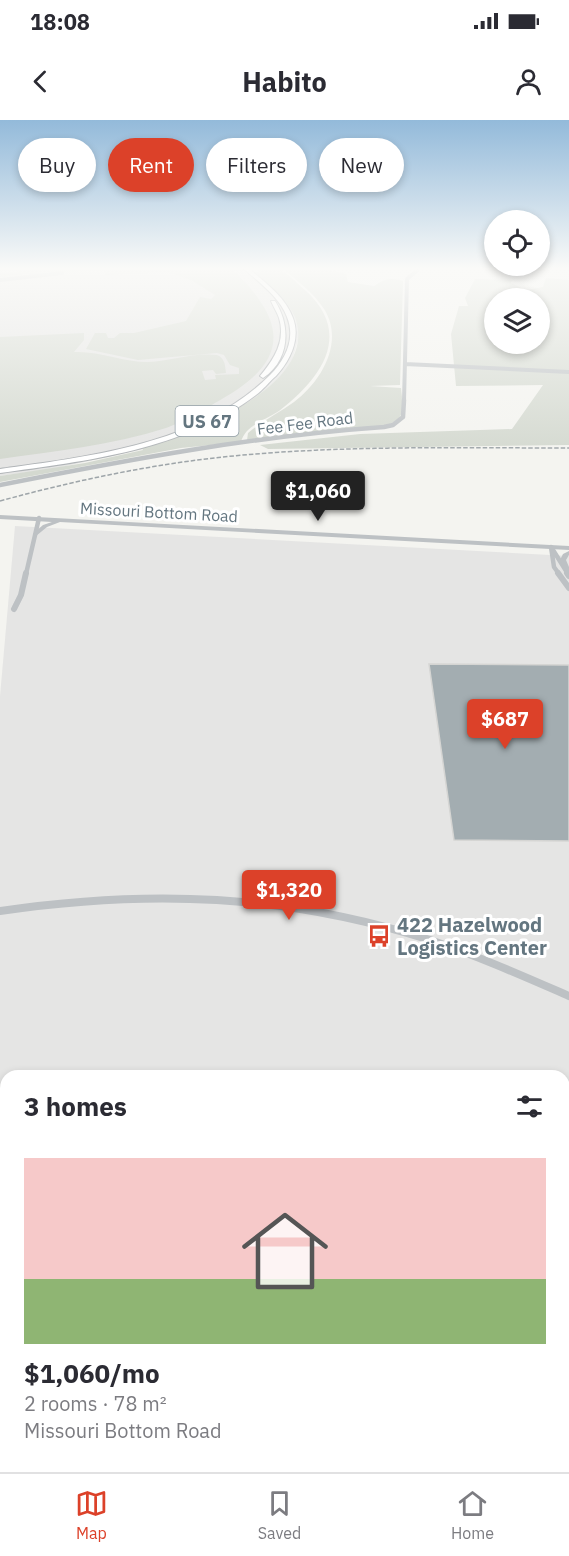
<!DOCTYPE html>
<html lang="en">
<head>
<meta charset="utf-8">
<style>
  :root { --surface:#fff; --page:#f7f7f7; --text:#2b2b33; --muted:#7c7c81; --line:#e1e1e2; --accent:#dc4129 }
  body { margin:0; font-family:"IBM Plex Sans",sans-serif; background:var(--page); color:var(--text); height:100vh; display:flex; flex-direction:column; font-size:22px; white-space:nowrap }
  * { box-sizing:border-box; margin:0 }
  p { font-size:20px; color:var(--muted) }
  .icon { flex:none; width:33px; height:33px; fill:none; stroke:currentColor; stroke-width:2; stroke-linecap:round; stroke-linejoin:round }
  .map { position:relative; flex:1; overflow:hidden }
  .panel { position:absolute; left:0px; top:950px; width:570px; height:404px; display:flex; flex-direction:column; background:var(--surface); border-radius:18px 18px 0 0; box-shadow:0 3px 9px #0003 }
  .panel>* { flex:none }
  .top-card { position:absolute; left:18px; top:18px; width:534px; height:54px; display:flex; gap:12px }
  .buttons { position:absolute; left:484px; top:90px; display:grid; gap:12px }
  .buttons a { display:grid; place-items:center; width:66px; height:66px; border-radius:50%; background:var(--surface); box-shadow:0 3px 9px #0003; font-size:30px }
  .price { position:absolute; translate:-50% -51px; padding:0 14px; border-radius:6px; background:var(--accent); color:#fff; font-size:20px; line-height:39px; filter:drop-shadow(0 2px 3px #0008) }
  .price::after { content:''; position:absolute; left:50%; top:36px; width:18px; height:14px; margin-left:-9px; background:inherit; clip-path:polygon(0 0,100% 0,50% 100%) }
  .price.current { background:#222; color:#fff }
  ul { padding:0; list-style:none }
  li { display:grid; align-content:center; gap:12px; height:318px; padding:0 24px }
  li span { display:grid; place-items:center; height:186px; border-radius:0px; color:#555 }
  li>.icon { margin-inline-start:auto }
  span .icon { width:108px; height:108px; fill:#fffc; stroke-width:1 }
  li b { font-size:26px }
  h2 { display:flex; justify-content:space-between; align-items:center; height:72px; padding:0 24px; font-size:26px }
  .pill { padding:0 21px; border-radius:27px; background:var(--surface); box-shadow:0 3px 9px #0003; font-size:21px; line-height:54px }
  .pill.current { background:var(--accent); color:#fff }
  .status { display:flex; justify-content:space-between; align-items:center; height:42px; padding:0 30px; background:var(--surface); direction:ltr }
  .status svg { height:16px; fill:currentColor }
  header { display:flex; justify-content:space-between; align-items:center; height:78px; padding:0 24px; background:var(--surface); font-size:27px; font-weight:700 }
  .dock { display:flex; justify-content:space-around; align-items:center; height:84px; border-top:2px solid var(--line); background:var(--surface); font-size:16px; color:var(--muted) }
  .dock a { display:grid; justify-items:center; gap:3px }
  .dock .current { color:var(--accent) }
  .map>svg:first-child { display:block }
</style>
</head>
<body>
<div class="status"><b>18:08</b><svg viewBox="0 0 49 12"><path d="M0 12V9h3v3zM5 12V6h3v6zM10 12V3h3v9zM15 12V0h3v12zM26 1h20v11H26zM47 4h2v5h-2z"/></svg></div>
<header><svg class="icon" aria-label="back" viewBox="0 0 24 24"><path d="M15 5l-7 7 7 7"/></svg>Habito<svg class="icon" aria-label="person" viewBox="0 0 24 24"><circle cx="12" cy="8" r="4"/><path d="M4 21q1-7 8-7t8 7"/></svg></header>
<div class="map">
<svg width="569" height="1352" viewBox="0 0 569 1352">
  <rect width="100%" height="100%" fill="#f4f4f0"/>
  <path fill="#e5e5e4" d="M0 147H257L251 149 276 171 296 194 300 213 292 241 279 260 235 293 174 320 140 330 52 349 0 356Z
    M15 406 569 436V1018H564V956H6V1112L0 1113V576Z"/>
  <path fill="#d4d9d0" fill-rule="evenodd" d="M73 147H229C240 156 252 169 260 181 294 230 258 259 215 283 200 292 183 302 166 308 112 325 56 331 0 339V217L84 213V220L74 232C100 231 123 242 148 242 171 241 194 232 217 235 225 238 225 245 226 253L216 254 213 250 202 251 205 260 216 259 215 255 239 254V248L230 245 224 235 217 233 138 240 86 229 95 213H106L108 218H114L120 213H134L186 201 200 177 211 179 215 175 191 160 168 152 106 155 104 151 43 152 0 157V153Z
    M257 147C283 147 286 153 305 170 354 214 321 259 279 291 266 300 245 305 241 322L181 328 0 362V356L85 343 143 330 142 328C189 313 317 269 296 200 289 180 269 166 253 152L261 151Z
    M281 147H316L346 154 348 162 374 166C384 159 391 157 403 161L400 265 370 266 401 268C402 278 405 292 398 299 390 307 377 306 367 307 326 309 287 317 247 320L248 313C262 301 279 293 294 282 321 262 345 222 324 189 314 173 296 160 281 147Z
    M546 158 569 160V325L268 329 260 325 360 314 512 309 543 265 456 266 451 214 459 186H468L465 178 475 159 512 160 511 163 526 170 543 167ZM495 178H540V224H495Z"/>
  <path fill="#a3adb1" stroke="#d5d5d3" stroke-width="1.5" d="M429 544 569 545V721L454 720Z"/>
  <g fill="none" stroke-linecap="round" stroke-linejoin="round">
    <g stroke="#b0b4b7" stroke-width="2">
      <path id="trunk" d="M242 147H247C264 162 285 176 293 198 301 219 290 241 276 256 269 262 263 270 256 275 184 330 87 341 0 353V349C92 336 201 324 270 255 285 240 296 219 287 197 279 176 258 162 242 147Z
        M271 181H275C291 206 290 240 263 258L260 256C274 239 286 221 279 198 277 192 273 186 271 181Z"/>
    </g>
    <path stroke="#bdc1c4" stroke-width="4" d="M0 160 62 153
      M405 244 569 252
      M404 281 407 159 421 147"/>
    <path stroke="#bdc1c4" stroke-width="4.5" d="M0 365C127 340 254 316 384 307L393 305 403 297 404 280
      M551 427 554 447 559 454
      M553 430 568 454
      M26 454 39 398"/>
    <path stroke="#bdc1c4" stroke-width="6" d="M558 453 569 468
      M567 453 569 456
      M14 489 21 475 26 453"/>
    <path stroke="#bdc1c4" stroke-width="8" d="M0 791C149 769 286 774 430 820 478 836 523 856 569 876"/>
    <path stroke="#bdc1c4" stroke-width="10" d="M564 1225 569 1224
      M0 1301 6 1300"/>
    <path fill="#bdc1c4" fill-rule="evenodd" d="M0 395 569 426V430L60 402 47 407 36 416 33 414 43 405 52 402 0 399Z
      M569 431V435L566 440 569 447V457L566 455 560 440 563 434Z"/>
    <use href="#trunk" fill="#fff" fill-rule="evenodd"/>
    <path stroke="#9ea5a9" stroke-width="1.5" stroke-dasharray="4.5 2" stroke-linecap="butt" d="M0 381C73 361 148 345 223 337 338 325 454 328 569 328"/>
  </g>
  <linearGradient id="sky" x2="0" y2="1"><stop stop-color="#93bada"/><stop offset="0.44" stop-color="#fafaf8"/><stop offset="1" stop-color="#fafaf8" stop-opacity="0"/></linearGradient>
  <rect width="569" height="337" fill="url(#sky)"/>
  <defs>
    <g id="bus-bare" transform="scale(1.8)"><path d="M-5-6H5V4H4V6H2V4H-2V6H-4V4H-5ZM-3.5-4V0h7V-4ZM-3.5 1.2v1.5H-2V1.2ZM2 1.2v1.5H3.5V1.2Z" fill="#dc4129" stroke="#fff" stroke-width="2.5" paint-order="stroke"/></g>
  </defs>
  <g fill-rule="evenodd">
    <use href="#bus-bare" x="379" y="816"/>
  </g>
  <g text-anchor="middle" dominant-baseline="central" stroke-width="6" stroke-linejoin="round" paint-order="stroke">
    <g font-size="16" fill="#647680" stroke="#fff">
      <text transform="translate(305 303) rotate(-7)">Fee Fee Road</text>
      <text transform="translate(159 392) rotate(3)">Missouri Bottom Road</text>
    </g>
    <rect fill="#fff" stroke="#929fa6" stroke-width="1.5" x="175.5" y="286" width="63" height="30" rx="4.5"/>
    <g font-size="18" font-weight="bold" fill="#647680">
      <text x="207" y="301">US 67</text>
    </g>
    <g font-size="20" font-weight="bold" fill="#647680" stroke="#fff" text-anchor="start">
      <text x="397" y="804">422 Hazelwood<tspan x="397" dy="23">Logistics Center</tspan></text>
    </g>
  </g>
</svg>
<div class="buttons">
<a><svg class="icon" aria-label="locate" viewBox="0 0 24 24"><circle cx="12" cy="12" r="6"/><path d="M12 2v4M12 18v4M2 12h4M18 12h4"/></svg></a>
<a><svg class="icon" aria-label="layers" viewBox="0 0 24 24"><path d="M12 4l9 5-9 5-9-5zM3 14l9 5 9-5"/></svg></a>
</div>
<b class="price current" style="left:318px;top:402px">$1,060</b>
<b class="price" style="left:505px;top:630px">$687</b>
<b class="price" style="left:289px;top:801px">$1,320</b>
<div class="top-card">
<a class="pill">Buy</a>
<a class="pill current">Rent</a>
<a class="pill">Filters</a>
<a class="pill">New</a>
</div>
<section class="panel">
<h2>3 homes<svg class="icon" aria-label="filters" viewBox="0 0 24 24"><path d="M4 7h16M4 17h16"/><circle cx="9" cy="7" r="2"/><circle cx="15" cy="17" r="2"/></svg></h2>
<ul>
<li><span style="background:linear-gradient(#f6c9c9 65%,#8fb573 0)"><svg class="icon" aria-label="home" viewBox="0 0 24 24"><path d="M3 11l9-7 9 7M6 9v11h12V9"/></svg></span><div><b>$1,060/mo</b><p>2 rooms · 78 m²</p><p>Missouri Bottom Road</p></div></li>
</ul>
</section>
</div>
<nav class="dock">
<a class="current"><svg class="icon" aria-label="map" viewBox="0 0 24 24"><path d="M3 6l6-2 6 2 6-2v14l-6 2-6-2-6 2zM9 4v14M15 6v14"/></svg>Map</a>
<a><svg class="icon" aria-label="saved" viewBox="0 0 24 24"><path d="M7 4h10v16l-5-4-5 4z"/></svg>Saved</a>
<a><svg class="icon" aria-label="home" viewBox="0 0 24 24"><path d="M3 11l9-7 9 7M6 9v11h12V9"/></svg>Home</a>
</nav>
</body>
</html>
